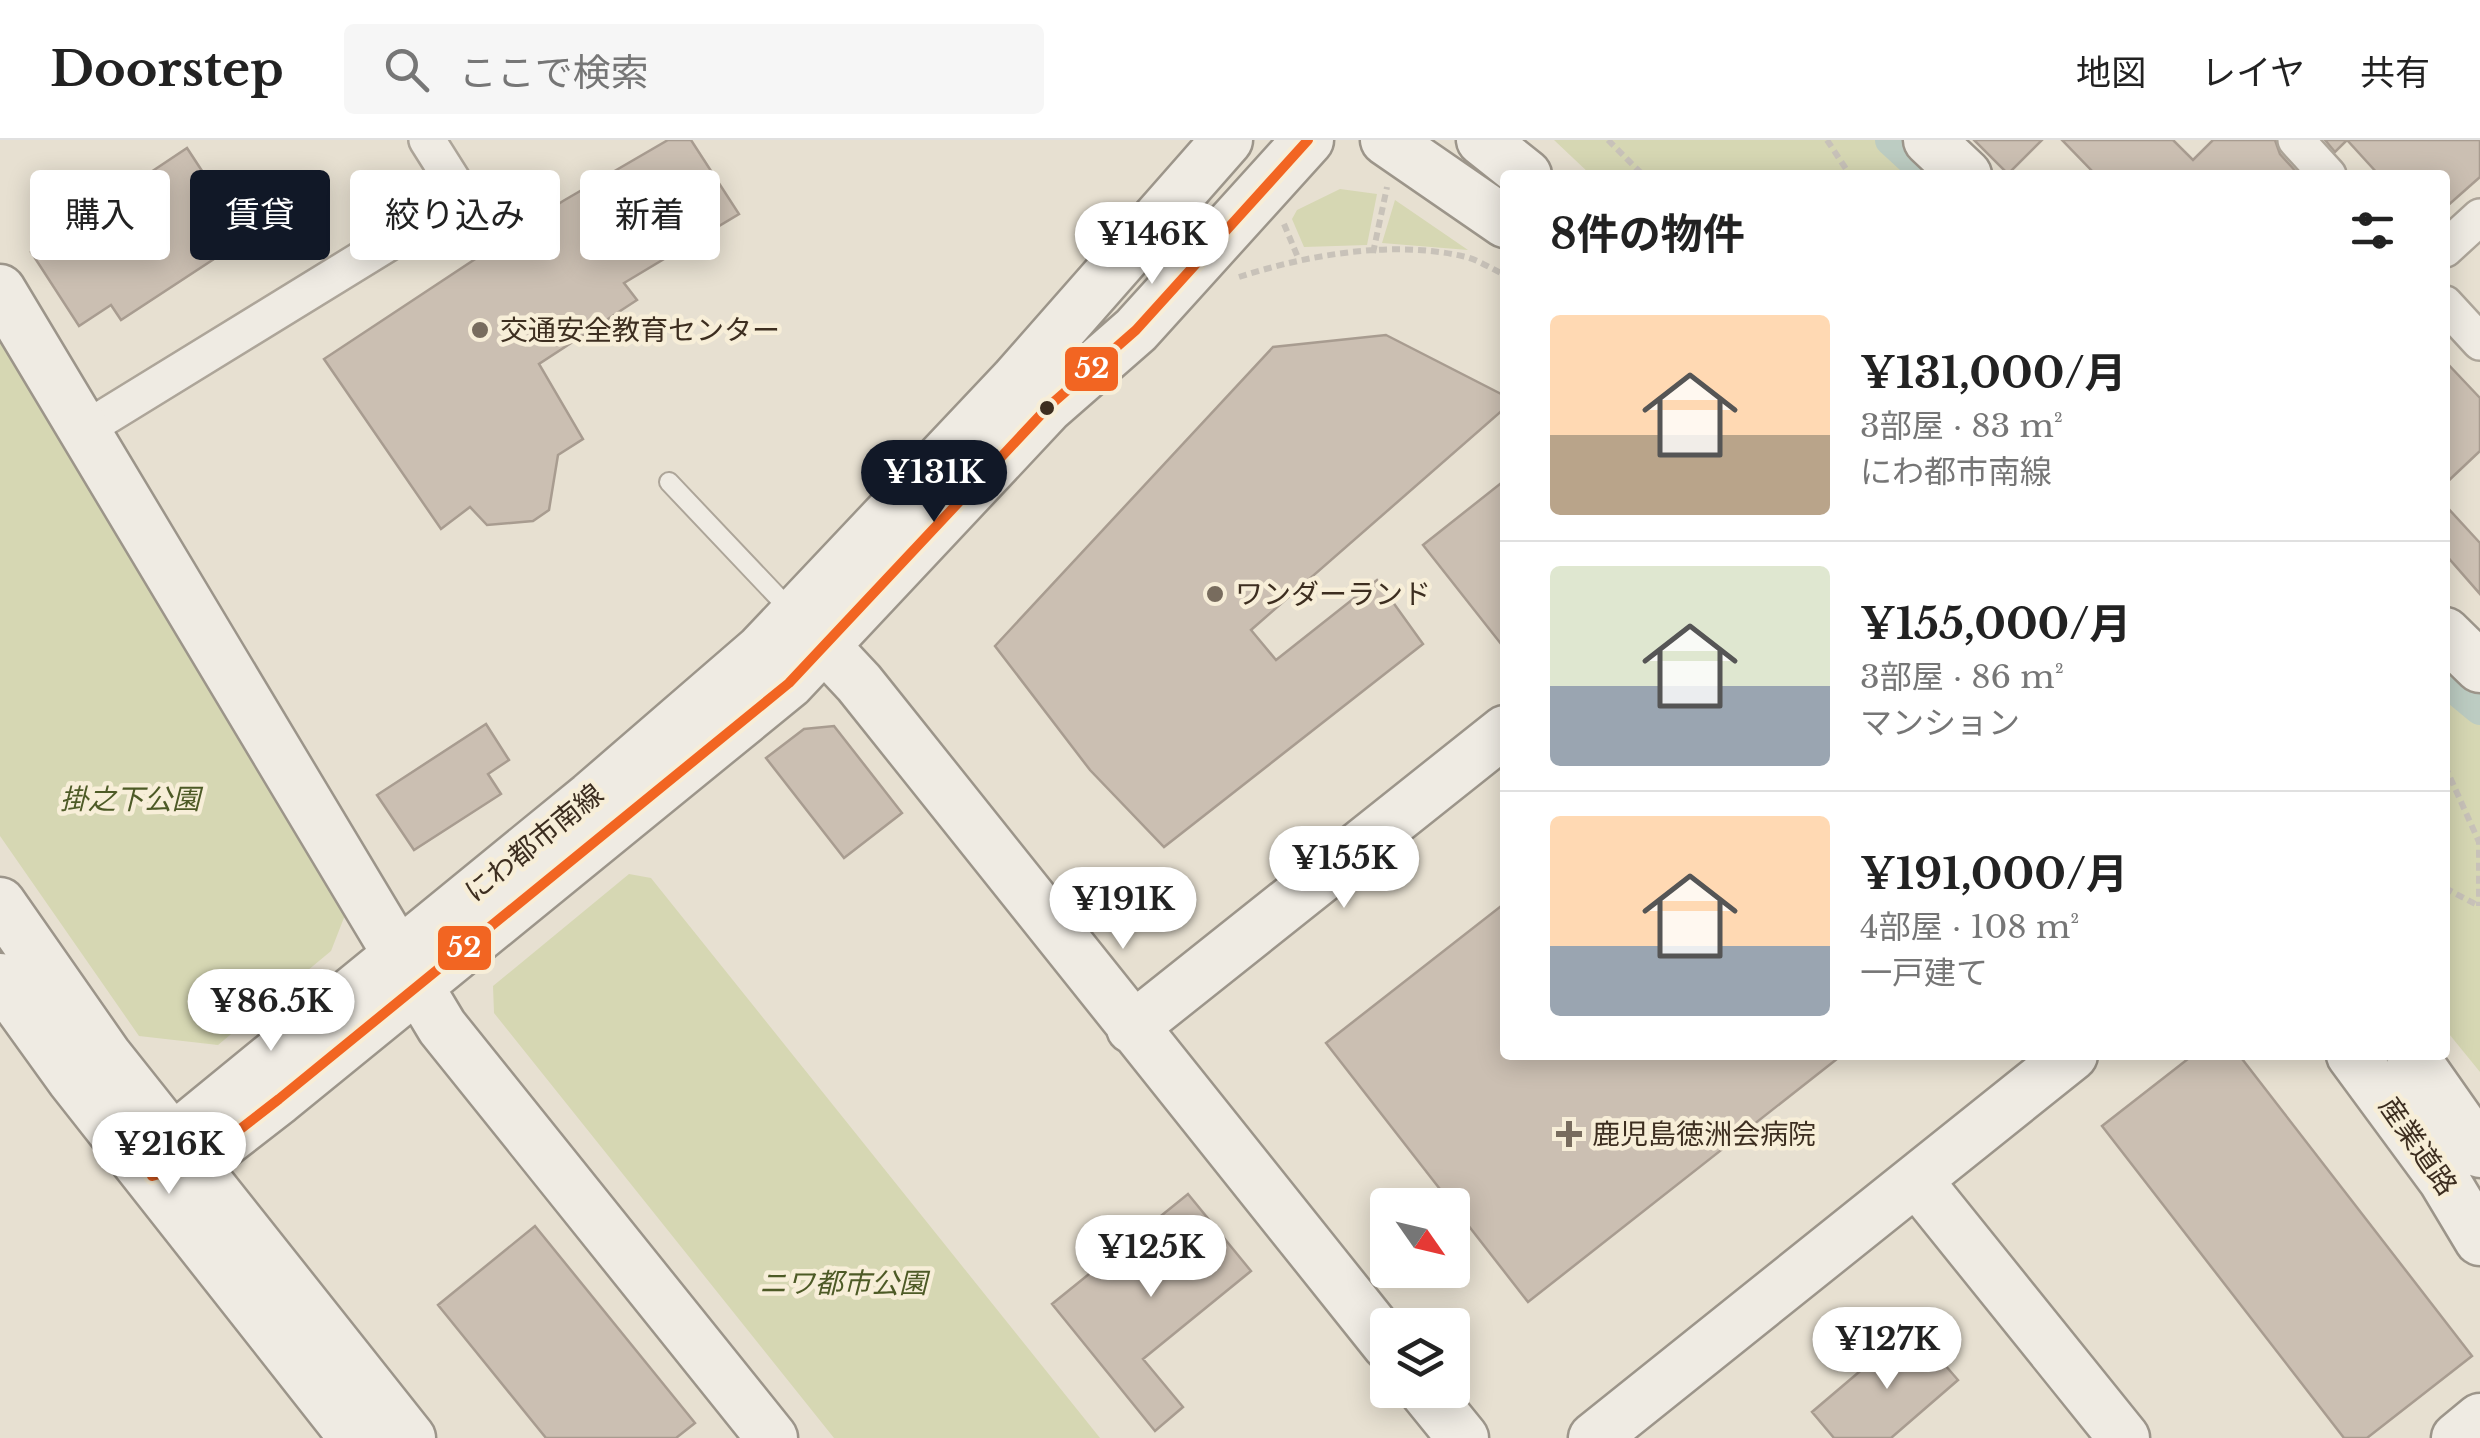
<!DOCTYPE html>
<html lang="ja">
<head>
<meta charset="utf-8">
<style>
  :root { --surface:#fff; --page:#f6f6f6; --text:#222; --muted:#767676; --line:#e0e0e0; --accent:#111827 }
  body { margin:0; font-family:"Libre Baskerville","Noto Sans JP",serif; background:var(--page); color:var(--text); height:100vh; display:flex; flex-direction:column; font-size:38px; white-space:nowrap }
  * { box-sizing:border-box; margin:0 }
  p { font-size:32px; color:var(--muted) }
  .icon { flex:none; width:55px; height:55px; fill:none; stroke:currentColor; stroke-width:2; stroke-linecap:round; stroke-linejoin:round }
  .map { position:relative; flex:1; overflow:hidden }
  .panel { position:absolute; left:1500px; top:30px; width:950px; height:890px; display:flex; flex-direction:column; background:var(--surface); border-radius:10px; box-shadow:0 5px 25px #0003 }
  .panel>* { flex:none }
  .hud { position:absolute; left:30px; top:30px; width:950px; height:90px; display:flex; gap:20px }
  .needle { width:65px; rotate:124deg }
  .fabs { position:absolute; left:1370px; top:1048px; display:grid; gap:20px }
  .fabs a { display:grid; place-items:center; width:100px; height:100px; border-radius:10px; background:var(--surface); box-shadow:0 5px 25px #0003; font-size:50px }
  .price { position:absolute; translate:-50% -85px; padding:0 22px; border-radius:35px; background:#fff; color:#222; font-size:32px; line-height:65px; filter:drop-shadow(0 2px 5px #0008) }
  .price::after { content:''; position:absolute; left:50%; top:60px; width:30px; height:22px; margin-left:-15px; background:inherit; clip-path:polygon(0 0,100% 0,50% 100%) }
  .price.selected { background:var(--accent); color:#fff }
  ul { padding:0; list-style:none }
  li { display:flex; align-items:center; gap:30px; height:250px; padding:0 50px }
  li+li { border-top:2px solid var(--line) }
  li span { display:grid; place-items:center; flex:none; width:280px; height:200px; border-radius:10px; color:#555 }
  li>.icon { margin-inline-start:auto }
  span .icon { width:120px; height:120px; fill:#fffc; stroke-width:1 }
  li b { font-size:42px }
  h2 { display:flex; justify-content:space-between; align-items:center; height:120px; padding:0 50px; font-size:42px }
  .tag { padding:0 35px; border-radius:10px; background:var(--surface); box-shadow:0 5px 25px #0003; font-size:35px; line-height:90px }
  .tag.selected { background:var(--accent); color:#fff }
  header { display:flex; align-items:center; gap:60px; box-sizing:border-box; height:140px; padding:0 50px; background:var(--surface); border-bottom:2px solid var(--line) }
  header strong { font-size:48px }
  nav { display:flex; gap:55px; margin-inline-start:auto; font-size:35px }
  .search { width:700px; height:90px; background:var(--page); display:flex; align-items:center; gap:25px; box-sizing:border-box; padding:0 35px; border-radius:10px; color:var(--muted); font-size:38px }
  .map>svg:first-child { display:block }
</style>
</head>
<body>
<header>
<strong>Doorstep</strong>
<div class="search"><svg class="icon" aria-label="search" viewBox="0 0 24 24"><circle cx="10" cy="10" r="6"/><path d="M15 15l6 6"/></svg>ここで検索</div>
<nav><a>地図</a><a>レイヤ</a><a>共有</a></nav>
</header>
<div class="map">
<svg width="2480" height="1298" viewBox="0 0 2480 1298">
  <rect width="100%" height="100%" fill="#e7e0d1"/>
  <path fill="#d6d7b3" d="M1554 0H1907L1944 35H1591Z
    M1340 49 1377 54 1367 105 1304 107 1292 79 1297 70Z
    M1395 60 1468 110 1382 103Z
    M0 192 347 770 331 811 218 905 139 896 0 696Z
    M2445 521 2480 555V932L2445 889Z
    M629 734 651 738 1100 1298H834L494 873 493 846Z"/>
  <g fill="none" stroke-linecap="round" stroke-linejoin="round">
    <path stroke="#bcccc2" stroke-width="32" d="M1891 0 1929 35
      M2445 540 2480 569"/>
  </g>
  <path fill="#cbbfb2" stroke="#a89c90" stroke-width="2.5" d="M668 0H691L739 74 624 143 637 160 539 224 583 299 558 315 549 370 533 381 487 385 470 367 441 389 324 219 563 61Z
    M1974 0H2042L2008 34Z
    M2062 0H2173L2193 20 2213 0H2275L2280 14 2299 35H2096Z
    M2325 0H2480V37L2445 68V35H2379L2347 0 2335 12Z
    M187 8 246 98 121 180 111 165 79 186 31 112Z
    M1386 195 1505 256V268L1251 490 1276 520 1377 440 1423 504 1164 707 1090 630 995 506 1273 207Z
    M2445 221 2480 258V311L2445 344Z
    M1505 340V509L1423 405Z
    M2445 365 2480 403V454L2445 414Z
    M486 584 509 620 488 634 501 654 414 710 377 655Z
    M834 586 902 673 844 718 766 618 804 589Z
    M1505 763V915H1842L1528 1162 1326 903Z
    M2193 915H2239L2472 1216 2367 1298H2344L2102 986Z
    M1188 1054 1251 1131 1143 1219 1183 1267 1155 1291 1052 1164Z
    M535 1086 695 1283 676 1298H546L438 1165Z
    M1912 1187 1958 1240 1891 1298H1834L1812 1272Z"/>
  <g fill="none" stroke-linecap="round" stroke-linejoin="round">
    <g stroke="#ada599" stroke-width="22">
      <path id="lane" d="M669 342 794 474"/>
    </g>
    <g stroke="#ada599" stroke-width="40">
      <path id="street" d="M2296 0 2328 35
        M2445 109 2480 77
        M2445 164 2480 202
        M84 290 463 57 427 0"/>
    </g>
    <g stroke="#9c958a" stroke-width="55">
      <path id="secondary" d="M1386 0 1505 82
        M1482 0 1526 35
        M1929 0 1966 35
        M0 150 442 887 772 1298
        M801 481 859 543 1388 1205
        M2445 493 2480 527
        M0 763 106 915 410 1298
        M0 839 72 939 355 1298
        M1132 888 1505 591
        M2352 915 2444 1040 2480 1100
        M2412 915 2480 1012
        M162 1019 173 999 591 657 761 510 1015 241 1227 0
        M152 1036 194 1025 279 959 789 543 1048 267 1136 190 1308 0
        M1917 1041 2124 1298
        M1424 1250 1463 1298
        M1594 1298 2072 915
        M2457 1298 2480 1279"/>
    </g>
    <path stroke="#c8c2b9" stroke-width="6" stroke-dasharray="8 5" stroke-linecap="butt" d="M1608 0 1643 35
      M1827 0 1850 35
      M1284 84 1299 120
      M1373 113 1387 47
      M1239 137C1307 115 1391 100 1462 116 1477 119 1492 129 1505 135
      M2445 626 2479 702V766
      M2445 748 2479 766"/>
    <use href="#lane" stroke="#efebe3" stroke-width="18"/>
    <use href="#street" stroke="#efebe3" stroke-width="35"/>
    <use href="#secondary" stroke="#efebe3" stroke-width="50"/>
    <g stroke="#f7eed8" stroke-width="18">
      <path id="bus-1" d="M152 1036 194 1025 279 959 789 543 1048 267 1136 190 1308 0"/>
    </g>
    <use href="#bus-1" stroke="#f26522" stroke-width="10"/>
  </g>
  <g fill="#786c5e" stroke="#f7eed8" stroke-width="4">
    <circle cx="480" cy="190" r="10"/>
    <circle cx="1215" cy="454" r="10"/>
    <path d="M1564 979h10v10h10v10h-10v10h-10v-10h-10v-10h10z"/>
  </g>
  <circle fill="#3d2e20" stroke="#f7eed8" stroke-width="4" cx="1047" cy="268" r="9"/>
  <g text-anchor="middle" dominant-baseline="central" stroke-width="9" stroke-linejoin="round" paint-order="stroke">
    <g font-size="28" fill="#3d2e20" stroke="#f7eed8" text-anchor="start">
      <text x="500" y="190">交通安全教育センター</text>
      <text x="1235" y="454">ワンダーランド</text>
      <text x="1592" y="994">鹿児島徳洲会病院</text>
    </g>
    <g font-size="28" font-style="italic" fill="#4d5a26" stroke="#f7eed8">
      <text x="130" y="659">掛之下公園</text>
      <text x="843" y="1143">ニワ都市公園</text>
    </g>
    <g font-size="28" fill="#3d2e20" stroke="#f7eed8">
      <text transform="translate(534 703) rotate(-39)">にわ都市南線</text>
      <text transform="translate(2418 1006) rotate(55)">産業道路</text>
    </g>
  </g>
  <g stroke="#f7eed8" stroke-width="4">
    <rect x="1063" y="205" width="57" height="48" rx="10" fill="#f26522"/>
    <rect x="436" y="784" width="57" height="48" rx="10" fill="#f26522"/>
  </g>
  <g font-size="28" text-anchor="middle" font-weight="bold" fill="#fff">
    <text x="1092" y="238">52</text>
    <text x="464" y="817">52</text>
  </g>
</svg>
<div class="fabs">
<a><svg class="needle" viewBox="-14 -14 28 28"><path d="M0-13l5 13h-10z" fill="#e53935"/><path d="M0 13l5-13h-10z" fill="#767676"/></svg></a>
<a><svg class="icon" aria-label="layers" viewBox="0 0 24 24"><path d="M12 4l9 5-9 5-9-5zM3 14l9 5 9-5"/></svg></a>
</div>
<b class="price" style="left:1152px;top:147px">¥146K</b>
<b class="price selected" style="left:934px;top:385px">¥131K</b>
<b class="price" style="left:1344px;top:771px">¥155K</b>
<b class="price" style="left:1123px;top:812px">¥191K</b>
<b class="price" style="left:271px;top:914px">¥86.5K</b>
<b class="price" style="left:169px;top:1057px">¥216K</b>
<b class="price" style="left:1151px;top:1160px">¥125K</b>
<b class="price" style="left:1887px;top:1252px">¥127K</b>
<div class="hud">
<a class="tag">購入</a>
<a class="tag selected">賃貸</a>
<a class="tag">絞り込み</a>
<a class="tag">新着</a>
</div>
<section class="panel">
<h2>8件の物件<svg class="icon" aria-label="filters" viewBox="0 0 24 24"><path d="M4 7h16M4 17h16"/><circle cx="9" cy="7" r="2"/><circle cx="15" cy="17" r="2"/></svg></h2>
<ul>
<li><span style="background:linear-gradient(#ffd9b3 60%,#b9a48a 0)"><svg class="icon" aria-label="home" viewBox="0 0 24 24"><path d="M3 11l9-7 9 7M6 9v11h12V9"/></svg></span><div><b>¥131,000/月</b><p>3部屋 · 83 m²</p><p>にわ都市南線</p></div></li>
<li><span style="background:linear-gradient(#dfe7d0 60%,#9aa5b1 0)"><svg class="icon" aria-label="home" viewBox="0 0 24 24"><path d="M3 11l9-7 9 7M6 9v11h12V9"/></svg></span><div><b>¥155,000/月</b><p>3部屋 · 86 m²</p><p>マンション</p></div></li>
<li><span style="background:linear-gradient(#ffd9b3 65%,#9aa5b1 0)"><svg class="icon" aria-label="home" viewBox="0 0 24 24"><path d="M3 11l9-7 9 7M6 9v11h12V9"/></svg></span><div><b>¥191,000/月</b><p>4部屋 · 108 m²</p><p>一戸建て</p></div></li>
</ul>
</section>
</div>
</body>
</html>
